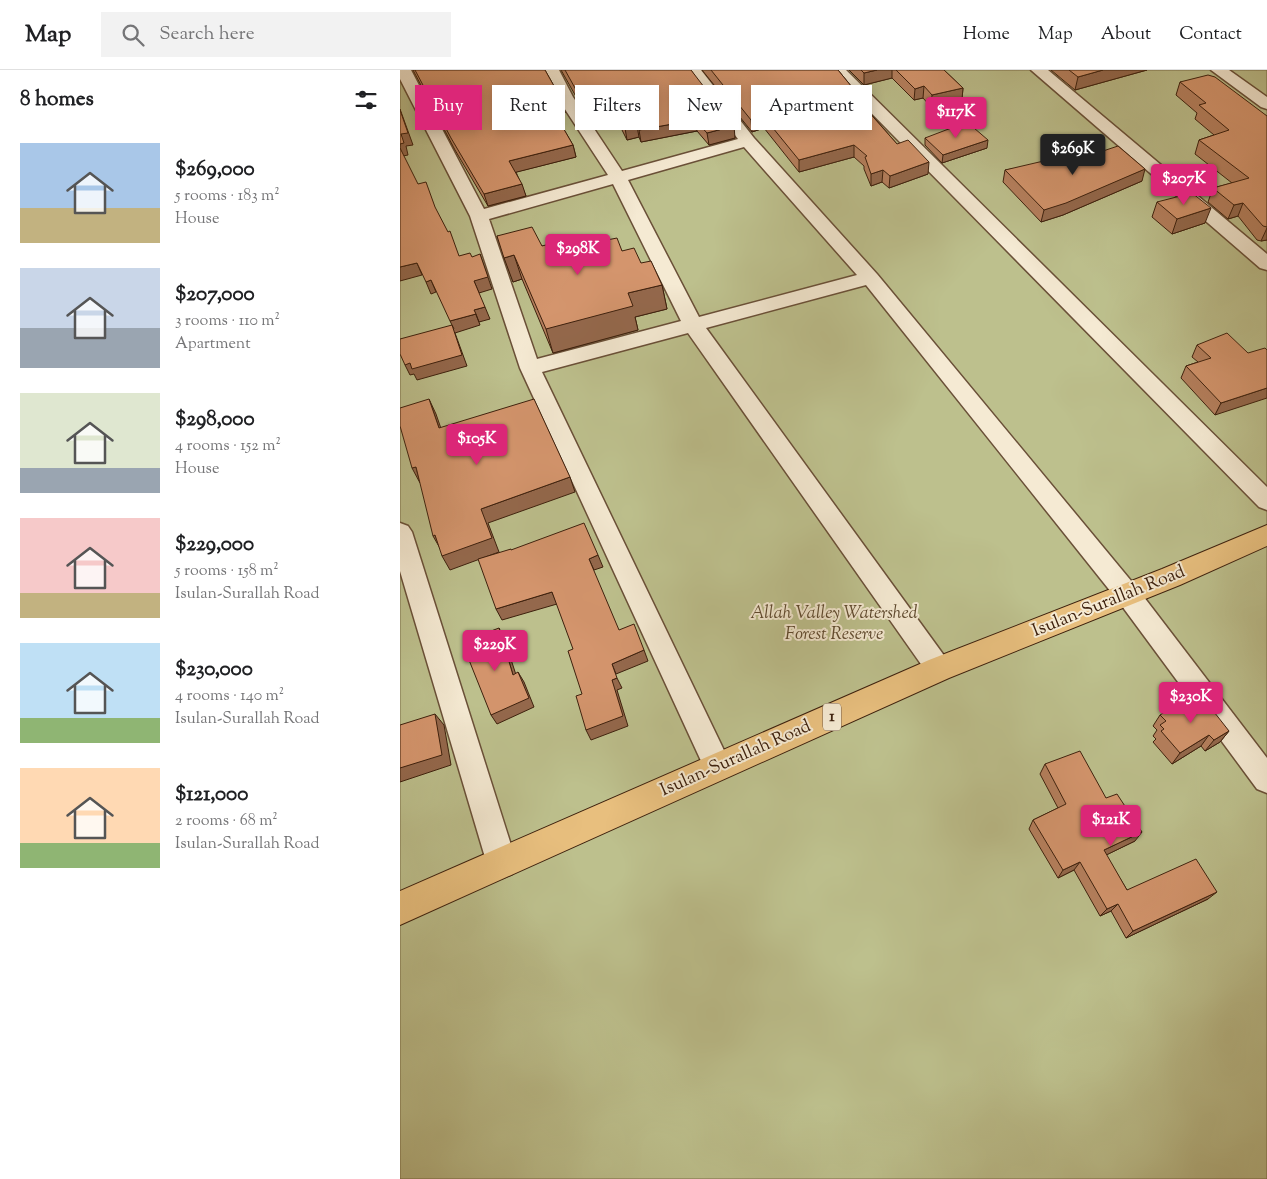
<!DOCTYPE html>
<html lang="en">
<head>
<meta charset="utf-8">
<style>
  :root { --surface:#fff; --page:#f2f2f2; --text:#202124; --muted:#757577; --line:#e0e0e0; --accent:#db2777 }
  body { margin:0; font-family:"Sorts Mill Goudy",serif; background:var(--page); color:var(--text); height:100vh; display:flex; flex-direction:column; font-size:19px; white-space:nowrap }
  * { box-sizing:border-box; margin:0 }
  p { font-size:16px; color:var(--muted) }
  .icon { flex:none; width:28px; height:28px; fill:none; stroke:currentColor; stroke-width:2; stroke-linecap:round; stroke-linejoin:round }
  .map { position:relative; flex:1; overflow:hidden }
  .drawer { display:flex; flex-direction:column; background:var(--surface); width:400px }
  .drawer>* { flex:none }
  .hud { position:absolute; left:15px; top:15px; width:475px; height:45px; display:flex; gap:10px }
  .price { position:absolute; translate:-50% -42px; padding:0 11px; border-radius:5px; background:var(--accent); color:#fff; font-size:16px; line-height:32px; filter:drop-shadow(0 1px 2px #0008) }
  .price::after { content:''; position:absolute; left:50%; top:30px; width:15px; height:11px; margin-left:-8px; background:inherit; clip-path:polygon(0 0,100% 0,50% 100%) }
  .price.active { background:#222; color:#fff }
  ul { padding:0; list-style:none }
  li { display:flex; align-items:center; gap:15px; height:125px; padding:0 20px }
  li span { display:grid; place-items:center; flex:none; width:140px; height:100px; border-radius:0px; color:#555 }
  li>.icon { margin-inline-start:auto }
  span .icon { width:60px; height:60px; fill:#fffc; stroke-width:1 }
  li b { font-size:21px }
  h2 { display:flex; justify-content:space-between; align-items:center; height:60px; padding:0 20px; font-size:21px }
  .chip { padding:0 18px; border-radius:0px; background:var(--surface); box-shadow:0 2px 12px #0003; font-size:18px; line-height:45px }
  .chip.active { background:var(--accent); color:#fff }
  header { display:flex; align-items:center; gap:30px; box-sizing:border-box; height:70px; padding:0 25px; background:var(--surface); border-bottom:1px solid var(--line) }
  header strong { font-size:24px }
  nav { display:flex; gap:28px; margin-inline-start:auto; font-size:18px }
  .search { width:350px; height:45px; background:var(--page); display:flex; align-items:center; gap:12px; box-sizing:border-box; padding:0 18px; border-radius:0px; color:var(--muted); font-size:19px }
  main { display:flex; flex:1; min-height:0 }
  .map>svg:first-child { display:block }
</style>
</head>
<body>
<header>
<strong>Map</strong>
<div class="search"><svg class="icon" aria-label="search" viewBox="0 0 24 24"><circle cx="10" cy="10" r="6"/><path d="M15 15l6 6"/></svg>Search here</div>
<nav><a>Home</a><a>Map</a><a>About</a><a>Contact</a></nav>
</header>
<main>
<section class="drawer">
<h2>8 homes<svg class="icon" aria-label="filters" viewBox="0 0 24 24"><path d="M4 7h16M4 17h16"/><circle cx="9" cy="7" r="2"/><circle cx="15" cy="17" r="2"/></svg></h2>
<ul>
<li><span style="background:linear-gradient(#a9c7e8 65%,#c2b280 0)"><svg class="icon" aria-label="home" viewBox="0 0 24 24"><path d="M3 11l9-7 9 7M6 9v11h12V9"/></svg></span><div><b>$269,000</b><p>5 rooms · 183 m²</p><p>House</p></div></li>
<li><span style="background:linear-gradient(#c9d6e8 60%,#9aa5b1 0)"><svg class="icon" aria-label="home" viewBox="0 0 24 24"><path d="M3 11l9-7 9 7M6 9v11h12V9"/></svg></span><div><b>$207,000</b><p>3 rooms · 110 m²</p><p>Apartment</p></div></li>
<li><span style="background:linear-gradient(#dfe7d0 75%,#9aa5b1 0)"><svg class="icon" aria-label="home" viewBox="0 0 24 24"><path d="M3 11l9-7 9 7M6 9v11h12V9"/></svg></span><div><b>$298,000</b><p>4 rooms · 152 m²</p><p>House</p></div></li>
<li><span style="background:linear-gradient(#f6c9c9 75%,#c2b280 0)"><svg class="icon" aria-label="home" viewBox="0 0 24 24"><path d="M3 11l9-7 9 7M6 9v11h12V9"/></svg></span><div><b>$229,000</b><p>5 rooms · 158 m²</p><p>Isulan-Surallah Road</p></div></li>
<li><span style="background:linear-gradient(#bfe0f5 75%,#8fb573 0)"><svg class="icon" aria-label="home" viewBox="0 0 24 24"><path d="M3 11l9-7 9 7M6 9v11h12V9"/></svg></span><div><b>$230,000</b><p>4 rooms · 140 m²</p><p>Isulan-Surallah Road</p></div></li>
<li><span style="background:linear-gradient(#ffd9b3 75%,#8fb573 0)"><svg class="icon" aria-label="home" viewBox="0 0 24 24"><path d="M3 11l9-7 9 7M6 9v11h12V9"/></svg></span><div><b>$121,000</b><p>2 rooms · 68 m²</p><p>Isulan-Surallah Road</p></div></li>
</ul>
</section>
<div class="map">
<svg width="867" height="1109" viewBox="0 0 867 1109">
  <rect width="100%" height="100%" fill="#efdebb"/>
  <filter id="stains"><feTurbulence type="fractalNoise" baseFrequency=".004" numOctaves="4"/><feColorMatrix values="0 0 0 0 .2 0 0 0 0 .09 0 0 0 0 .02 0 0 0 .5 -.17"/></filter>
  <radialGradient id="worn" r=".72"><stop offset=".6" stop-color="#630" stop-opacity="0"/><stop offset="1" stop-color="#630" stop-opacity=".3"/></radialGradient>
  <path fill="#bdc08d" stroke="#7d704d" d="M0 0H867V1109H0Z"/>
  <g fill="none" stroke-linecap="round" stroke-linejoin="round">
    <g stroke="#6a5038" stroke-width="3">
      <path id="minor" d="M0 0H11L84 139 208 105 157 27 143 0H159L173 27 222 101 338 69 285 0H301L354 68 477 204 737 518 867 688V723L857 719 719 532 466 215 306 258 548 591 552 599 548 607 539 610 530 607 288 263 142 302 332 697 328 706 318 710 308 706 120 298 70 146 0 9ZM344 77 457 205 299 247 228 110ZM213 114 281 251 137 289 89 149Z
        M429 0H446L867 417V440L859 437Z
        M631 0H648L867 184V200L860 198Z
        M811 0H829L867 27V39L861 37Z
        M0 453 8 456 12 462 117 794 112 804 102 808 92 804 87 794 0 501Z"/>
    </g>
    <g stroke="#3d200d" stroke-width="2">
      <path id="trunk" d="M867 455V476L780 515 549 608 0 855V821L529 590 762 499Z"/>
    </g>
    <use href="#minor" fill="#f5ead3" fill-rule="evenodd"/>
    <use href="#trunk" fill="#e8bf7e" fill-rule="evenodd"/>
  </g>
  <path fill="#b6805e" stroke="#3d200d" d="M13 0H145L163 32 165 43 156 46 173 75 176 87 116 102 126 126 88 136 55 80Z
    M161 0H291L335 68 309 75 297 61 241 72 239 67 227 70 217 50 211 52 200 34 183 39Z
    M302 0H438L456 22V27L497 74 528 104 489 118 482 112 471 116 464 99V96L454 87 399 102 364 58 352 62Z
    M449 0H544L563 18 562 29 531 37 523 28 514 30 492 8 464 15Z
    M651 0H747L675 20Z
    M780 12 867 46V170L861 171 857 170 838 146 828 149 808 132 813 118 832 113 795 84 799 70 814 65 795 49 797 43 776 25Z
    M525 68 587 78 542 93 525 75Z
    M682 88 742 111 663 145 641 152 603 112 605 100Z
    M757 132 805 153 772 164 752 147Z
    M97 166 142 176 162 179 222 181 241 193 262 215 267 239 235 247 238 260 153 283 122 209 113 212Z
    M797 275 848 283 815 345 781 308 786 296 798 292 792 287Z
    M801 637 829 661 820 672 805 681 801 676 772 694 753 672 756 669 753 666 757 660 753 656 760 645Z
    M645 694 706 728 735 771 706 785 727 820 808 829 726 868 711 841 700 846 674 800 658 808 629 759 633 750 658 738 640 704Z"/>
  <path fill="#94684c" stroke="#3d200d" d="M477 0H492V8L464 15V3Z
    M703 0H747L675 20 678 7Z
    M524 16 523 28 514 30 515 19Z
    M563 18 562 29 531 37 532 25Z
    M197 22 200 34 183 39 180 27Z
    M456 22V33L452 23Z
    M163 32 165 43 153 47 150 35Z
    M215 38 217 50 211 52 208 40Z
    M0 39 13 75 6 76 8 85 3 86 0 79 1 64Z
    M364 47V58L352 62 351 50Z
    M295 50 297 61 241 72 239 60Z
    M237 56 239 67 227 70 225 58Z
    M334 56 335 68 309 75 307 63Z
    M588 70 587 78 542 93 543 85Z
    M173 75 176 87 113 103 109 91Z
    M454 75V87L399 102V90Z
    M529 92 528 104 489 118 490 106Z
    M745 99 742 111 663 145 641 152 644 140Z
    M483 100 482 112 471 116V104Z
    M122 114 126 126 88 136 84 124Z
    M843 133 838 146 828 149 834 135Z
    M811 138 805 153 772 164 777 149Z
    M867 158V170L861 171Z
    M80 184 92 219 79 223 74 211Z
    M114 185 122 209 113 212 104 188Z
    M17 193 22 205 0 211V197Z
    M31 210 36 222 31 224 26 212Z
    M262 215 267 239 235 247 238 260 153 283 146 259 228 223Z
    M85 237 90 249 79 252 74 240Z
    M76 244 80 255 55 263 67 296 17 310 14 304 10 305 5 295 54 259 50 251Z
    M867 318V328L815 345 821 333Z
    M29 329 36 344 46 373 39 358Z
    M16 397 20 413 12 398Z
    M170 407 175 422 88 453 99 482 50 500 42 486 81 439Z
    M35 465 41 480 33 466Z
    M198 485 203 497 194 500 189 489Z
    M152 522 157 534 102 550 96 539Z
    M99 558 104 568 119 614 113 605Z
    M244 580 248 591 216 604 212 594Z
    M118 602 124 612 134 637 97 654 91 645Z
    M217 608 222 618 217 620 228 656 191 670 186 660 212 610Z
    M35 644 44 655 51 695 0 712V698Z
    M829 661 820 672 805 681 814 670Z
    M809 665 801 676 772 694 780 683Z
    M742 762 735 771 698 789 704 780Z
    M680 792 674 800 658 808 663 800Z
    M817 822 808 829 726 868 733 861Z
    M718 834 711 841 700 846 707 839Z"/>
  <path fill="#d4956d" stroke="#3d200d" d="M15 0H145L163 32 150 35 173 75 109 91 122 114 84 124 51 68Z
    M165 0H291L334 56 307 63 295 50 239 60 237 56 225 58 215 38 208 40 197 22 180 27Z
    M311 0H438L456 22 452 23 497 74 508 70 529 92 490 106 483 100 471 104 465 87 467 86 454 75 399 90 364 47 351 50Z
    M461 0H477L464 3Z
    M496 0H544L563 18 532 25 524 16 515 19Z
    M669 0H703L678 7Z
    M808 5 815 7 867 46V157L863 156 843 133 834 135 813 118 849 108 799 70 829 60 799 35 806 33 780 12Z
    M0 40 8 63 1 64 4 73 0 74Z
    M567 52 588 70 543 85 525 68Z
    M718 76 745 99 666 133 644 140 605 100 678 83 682 88Z
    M0 78 18 114 26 112 35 137 48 162 50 161 59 186 70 183 72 187 80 184 88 207 74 211 85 237 74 240 76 244 50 251 31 210 26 212 17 193 0 197Z
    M792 123 811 138 777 149 757 132Z
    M132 157 142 176 157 172 162 179 217 168 222 181 234 178 241 193 251 191 262 215 228 223 233 236 146 259 114 185 104 188 97 166Z
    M52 255 62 285 12 299 10 293 5 295 0 284V269Z
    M827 263 848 283 865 278 867 280V318L821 333 786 296 811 288 797 275Z
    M29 329 39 358 134 329 170 407 81 439 92 468 42 486 35 465 33 466 16 397 12 398 0 356V338Z
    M184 453 198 485 189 489 219 560 234 554 244 580 212 594 217 608 212 610 223 646 186 660 176 626 182 624 168 581 173 579 152 522 96 539 78 489 111 479V480Z
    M99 558 113 605 118 602 129 628 91 645 65 580 72 578 70 569Z
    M791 627 801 637 807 633 829 661 814 670 809 665 780 683 761 661 764 659 760 655 766 651 760 645Z
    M35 644 42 685 0 698V655Z
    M680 681 706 728 717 724 742 762 704 780 727 820 796 789 817 822 733 861 718 834 707 839 680 792 663 800 633 750 666 734 645 694Z"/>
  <g text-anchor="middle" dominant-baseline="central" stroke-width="4" stroke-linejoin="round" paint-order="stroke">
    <rect fill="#f5ead3" stroke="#745d48" stroke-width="1" x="423" y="633.5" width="18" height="27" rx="4"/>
    <g font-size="16" font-weight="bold" fill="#3d200d">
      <text x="432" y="647">1</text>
    </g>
    <g font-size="18" fill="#3d200d" stroke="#f5ead3">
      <text transform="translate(709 532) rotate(-22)">Isulan-Surallah Road</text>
      <text transform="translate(336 689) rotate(-24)">Isulan-Surallah Road</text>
    </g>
    <g font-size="18" font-style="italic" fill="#5d482d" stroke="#f5ead3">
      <text x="434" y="544">Allah Valley Watershed<tspan x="434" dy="21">Forest Reserve</tspan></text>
    </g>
  </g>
  <rect width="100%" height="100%" filter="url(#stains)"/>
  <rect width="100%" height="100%" fill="url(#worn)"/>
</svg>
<b class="price" style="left:556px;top:69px">$117K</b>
<b class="price active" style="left:673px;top:106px">$269K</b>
<b class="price" style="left:784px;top:136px">$207K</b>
<b class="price" style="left:178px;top:206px">$298K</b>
<b class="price" style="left:77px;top:396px">$105K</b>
<b class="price" style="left:95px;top:602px">$229K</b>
<b class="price" style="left:791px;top:654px">$230K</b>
<b class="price" style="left:711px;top:777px">$121K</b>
<div class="hud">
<a class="chip active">Buy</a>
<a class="chip">Rent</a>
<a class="chip">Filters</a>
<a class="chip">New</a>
<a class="chip">Apartment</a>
</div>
</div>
</main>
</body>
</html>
